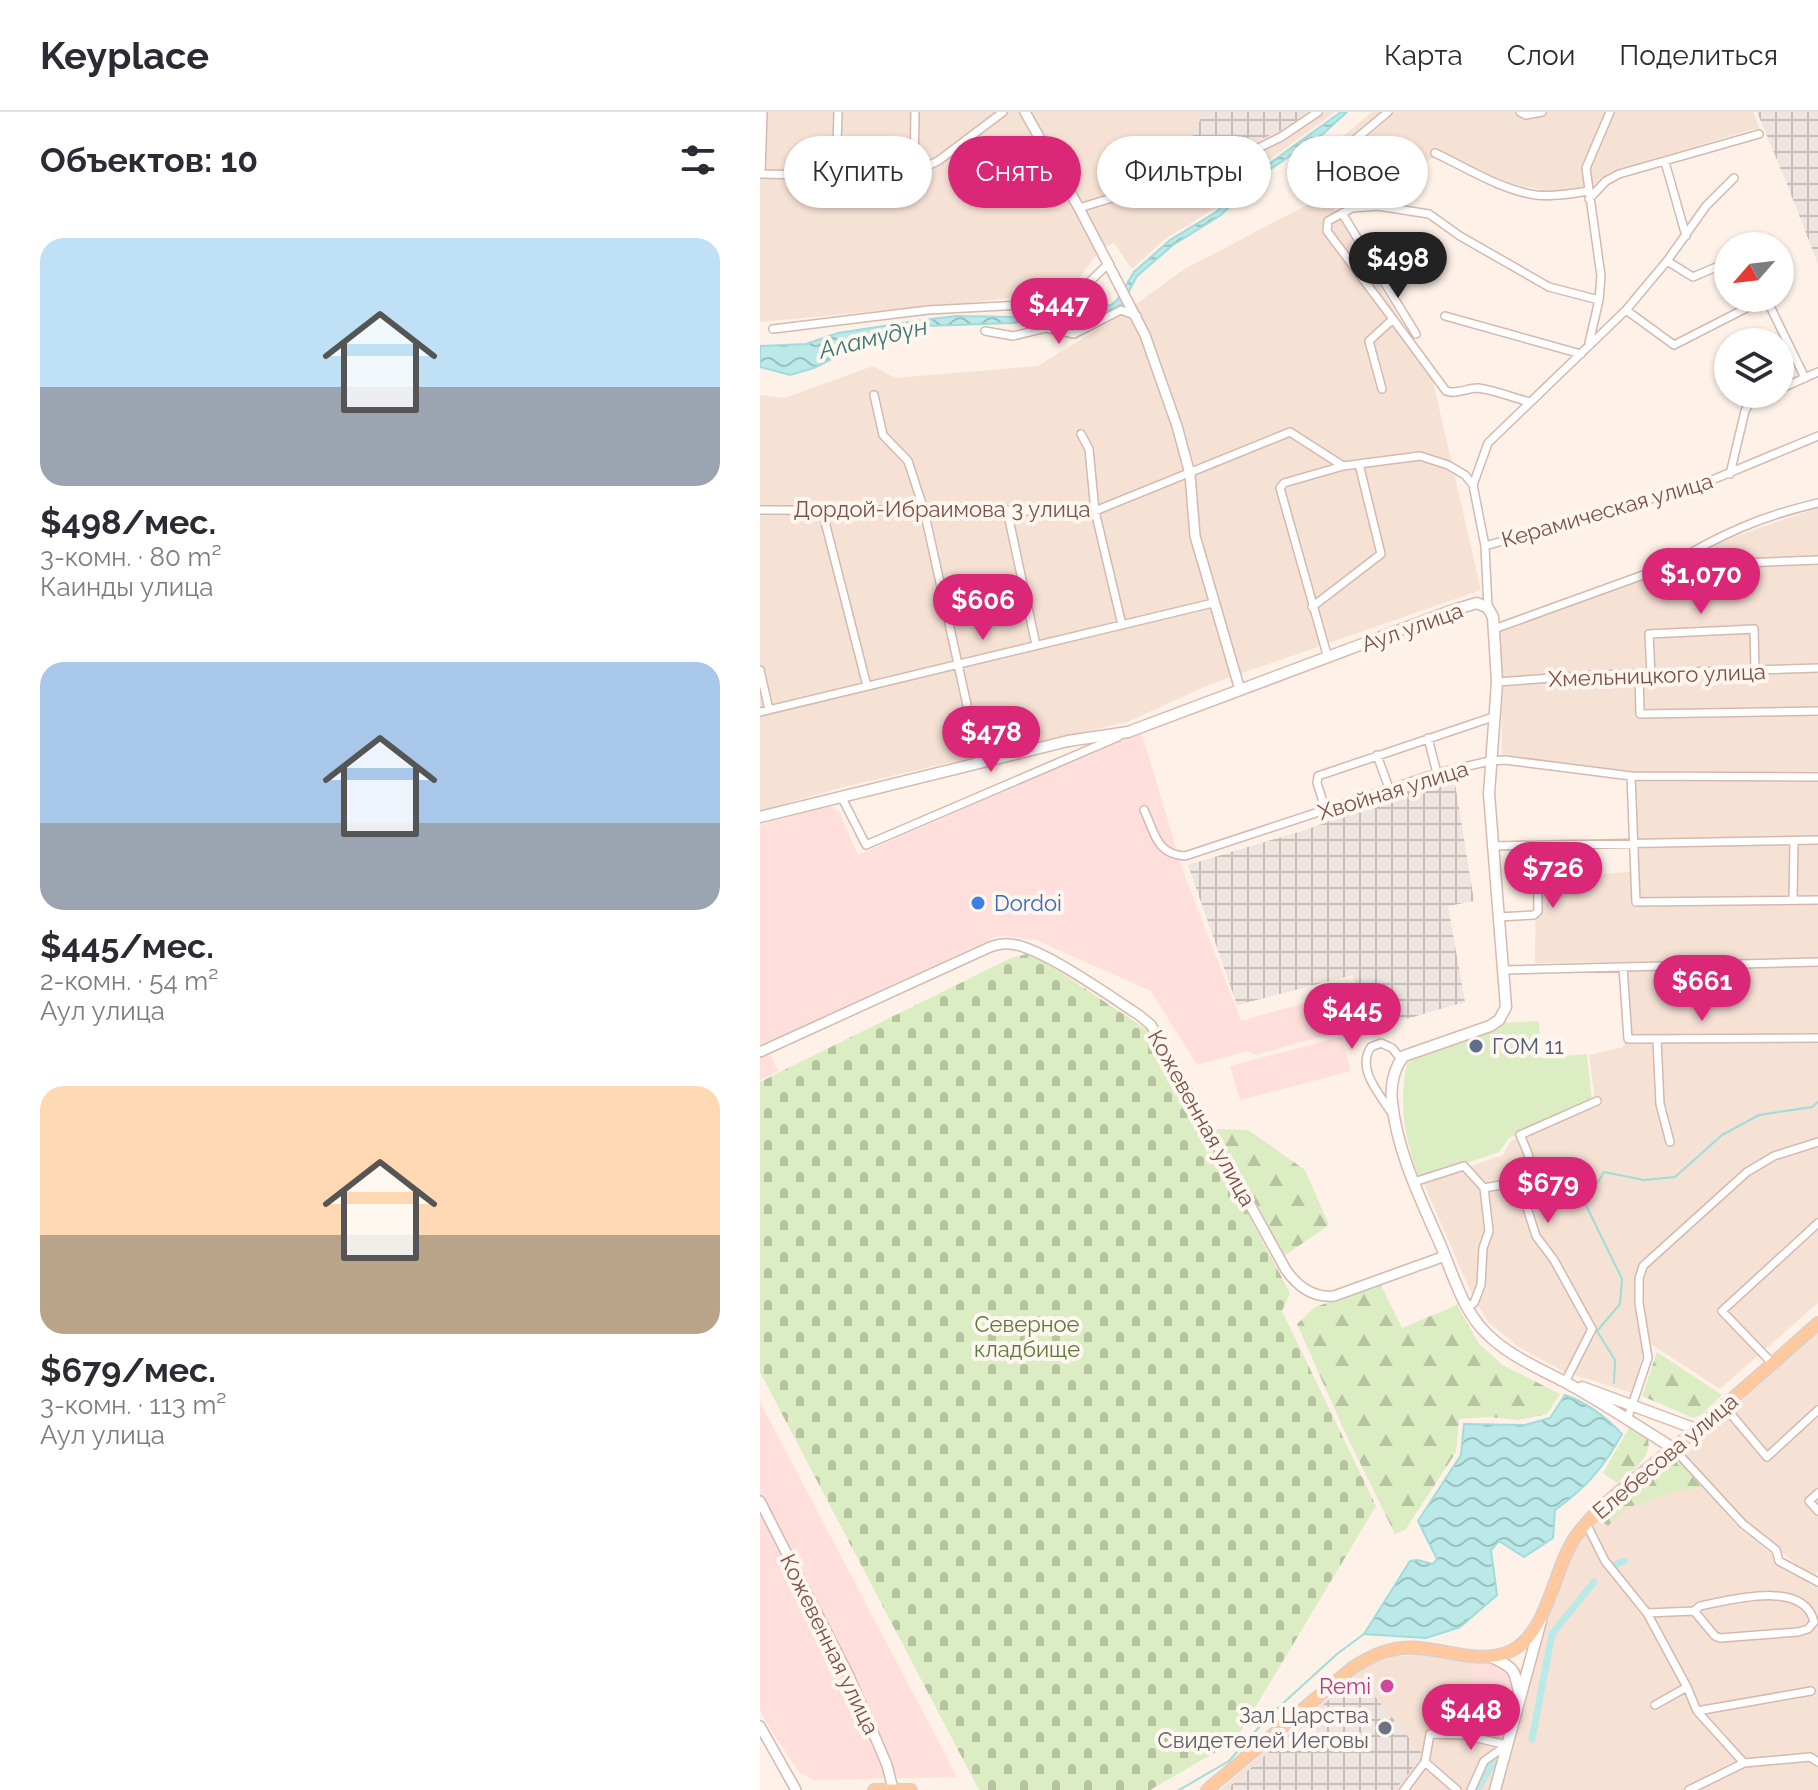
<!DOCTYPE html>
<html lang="ru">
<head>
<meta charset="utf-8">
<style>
  :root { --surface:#fff; --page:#f7f7f7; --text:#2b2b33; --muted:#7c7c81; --line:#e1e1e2; --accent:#db2777 }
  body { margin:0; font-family:Raleway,sans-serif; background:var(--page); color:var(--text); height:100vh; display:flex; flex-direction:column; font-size:30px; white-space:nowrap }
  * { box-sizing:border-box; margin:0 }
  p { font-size:26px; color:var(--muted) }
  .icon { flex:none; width:44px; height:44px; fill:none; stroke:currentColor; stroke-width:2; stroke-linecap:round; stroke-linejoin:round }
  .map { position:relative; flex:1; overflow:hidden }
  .details { display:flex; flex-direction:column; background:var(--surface); width:760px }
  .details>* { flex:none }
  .top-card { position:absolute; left:24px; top:24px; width:760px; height:72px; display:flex; gap:16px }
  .needle { width:52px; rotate:242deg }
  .buttons { position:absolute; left:954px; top:120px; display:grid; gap:16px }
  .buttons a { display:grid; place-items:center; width:80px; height:80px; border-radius:50%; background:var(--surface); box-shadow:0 2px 6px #0004; font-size:40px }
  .price { position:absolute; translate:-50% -68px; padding:0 18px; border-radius:28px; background:var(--accent); color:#fff; font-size:26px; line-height:52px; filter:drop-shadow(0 2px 4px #0008) }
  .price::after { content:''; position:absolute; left:50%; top:48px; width:24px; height:18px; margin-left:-12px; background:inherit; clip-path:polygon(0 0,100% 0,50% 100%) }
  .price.selected { background:#222; color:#fff }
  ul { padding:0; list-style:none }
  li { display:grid; align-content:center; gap:16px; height:424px; padding:0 40px }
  li span { display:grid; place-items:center; height:248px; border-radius:24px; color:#555 }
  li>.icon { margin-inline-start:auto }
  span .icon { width:144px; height:144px; fill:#fffc; stroke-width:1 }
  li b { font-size:34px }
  h2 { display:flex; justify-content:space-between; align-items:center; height:96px; padding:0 40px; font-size:34px }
  .tag { padding:0 28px; border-radius:36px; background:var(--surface); box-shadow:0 2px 6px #0004; font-size:28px; line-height:72px }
  .tag.selected { background:var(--accent); color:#fff }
  header { display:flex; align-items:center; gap:48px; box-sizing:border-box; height:112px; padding:0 40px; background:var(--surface); border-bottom:2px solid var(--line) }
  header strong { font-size:38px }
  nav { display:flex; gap:44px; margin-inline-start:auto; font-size:28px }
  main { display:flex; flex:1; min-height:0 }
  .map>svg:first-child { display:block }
</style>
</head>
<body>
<header>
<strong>Keyplace</strong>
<nav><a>Карта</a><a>Слои</a><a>Поделиться</a></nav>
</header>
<main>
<section class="details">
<h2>Объектов: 10<svg class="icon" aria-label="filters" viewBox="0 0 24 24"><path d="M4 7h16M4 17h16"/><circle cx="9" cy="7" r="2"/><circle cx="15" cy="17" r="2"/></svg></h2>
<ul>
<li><span style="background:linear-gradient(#bfe0f5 60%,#9aa5b1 0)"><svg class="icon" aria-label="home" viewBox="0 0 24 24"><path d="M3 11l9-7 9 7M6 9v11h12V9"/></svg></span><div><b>$498/мес.</b><p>3-комн. · 80 m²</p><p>Каинды улица</p></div></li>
<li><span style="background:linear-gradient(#a9c7e8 65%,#9aa5b1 0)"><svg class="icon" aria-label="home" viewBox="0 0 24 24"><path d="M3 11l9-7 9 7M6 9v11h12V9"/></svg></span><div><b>$445/мес.</b><p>2-комн. · 54 m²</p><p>Аул улица</p></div></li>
<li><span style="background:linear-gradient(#ffd9b3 60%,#b9a48a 0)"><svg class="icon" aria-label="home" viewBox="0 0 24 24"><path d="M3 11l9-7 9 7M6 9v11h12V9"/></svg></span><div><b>$679/мес.</b><p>3-комн. · 113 m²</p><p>Аул улица</p></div></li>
</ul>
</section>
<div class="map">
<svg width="1058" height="1678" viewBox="0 0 1058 1678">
  <defs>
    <pattern id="industrial-grid" width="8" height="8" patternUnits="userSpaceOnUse" patternTransform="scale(2)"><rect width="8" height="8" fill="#eee5e1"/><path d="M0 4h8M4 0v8" fill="none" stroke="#c6bcb8"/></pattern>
    <pattern id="forest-firs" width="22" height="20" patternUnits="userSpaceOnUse" patternTransform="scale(2)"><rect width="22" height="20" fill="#dcedc4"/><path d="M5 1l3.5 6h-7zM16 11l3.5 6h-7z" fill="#b7c3a1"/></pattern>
    <pattern id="cemetery-stones" width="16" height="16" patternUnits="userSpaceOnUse" patternTransform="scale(2)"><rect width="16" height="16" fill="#dcedc4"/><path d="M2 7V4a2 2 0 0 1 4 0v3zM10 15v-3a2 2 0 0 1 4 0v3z" fill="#b7c3a1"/></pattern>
    <pattern id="water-waves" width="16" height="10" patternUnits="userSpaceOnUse" patternTransform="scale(2)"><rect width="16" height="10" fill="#bae9e8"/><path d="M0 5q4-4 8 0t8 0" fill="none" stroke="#9cbfbe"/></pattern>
  </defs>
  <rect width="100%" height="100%" fill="#fef1e7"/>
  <path fill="#f6e1d5" d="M0 0H575L490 62 465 88 444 103 405 127 372 157 354 131 336 139 337 142 311 177 226 189 0 210Z
    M612 0H993L1000 17H993L851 60 832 75 799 81 750 72 683 41 580 94 551 51Z
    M566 83 671 261 721 478 451 572 367 610 83 675 0 699V283L25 286 113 254 135 266 278 254 361 203 423 158Z
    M1058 396V848L775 851 776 766 870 760 869 660 742 643 740 517 908 460 958 430Z
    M1058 852V1191L960 1277 883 1227 882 1246 872 1281 805 1260 760 1236 729 1211 713 1185 663 1070 743 1043 751 1029 836 995 829 943 863 935 870 923 865 857Z
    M1058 1220V1459L1051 1465 986 1410 923 1341Z
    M912 1340 980 1417 1051 1473 1058 1468V1678H460L597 1558 612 1552 636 1544 658 1543 725 1547 771 1559 794 1480 812 1433 825 1417Z"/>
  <path fill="#ffdfdb" d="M381 619 423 759 481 909 555 888 567 923 495 943 487 939 437 953 391 879 276 828 239 823 5 932 18 959 0 968V713L70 694 79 699 98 743Z
    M581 925 591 959 480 988 470 954Z
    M0 1290 197 1665 54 1668 39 1660 11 1618 0 1598Z
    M710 1549 745 1556 753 1564V1586L712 1577Z"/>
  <path fill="url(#industrial-grid)" d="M444 0H550L530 14 441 55 427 35Z
    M997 0H1058V152L1025 67Z
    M693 659 714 789 688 794 705 890 608 918 593 863 477 893 428 753 545 718 637 684Z
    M597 1563 663 1643 635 1678H466Z"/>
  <path fill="#dcedc4" d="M779 909 781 946 827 942 832 990 749 1026 739 1040 659 1067C645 1026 638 994 647 951L677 936 729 920 742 911Z"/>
  <path fill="url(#forest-firs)" d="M456 1017 488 1018 545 1058 569 1113 524 1144Z
    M621 1173 642 1216 697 1193 719 1232 743 1253 800 1282 787 1302 758 1308 730 1305 699 1307 696 1340 646 1417 635 1422 584 1318 537 1212 555 1195Z
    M897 1240 962 1283 941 1303 933 1306 882 1284Z
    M869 1316 888 1327C892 1347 871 1358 857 1371L843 1361Z
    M915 1343 941 1375 914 1380 866 1396 848 1414 837 1405 861 1381Z"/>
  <path fill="url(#cemetery-stones)" d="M271 841 392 921 530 1181 522 1199 616 1394 475 1629 390 1678H219L0 1260V970L251 846Z"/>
  <path fill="url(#water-waves)" stroke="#9fdcdb" stroke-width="2" d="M581 0H587L563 22 500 64 461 103 413 133 377 164 362 192 354 197 252 211 166 214 101 232 54 256 30 263 0 255V234L46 232 78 221 163 208 196 204 255 205 351 193 357 188 374 160 410 128 456 100 492 64Z
    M805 1283C828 1291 845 1304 862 1322 843 1356 827 1375 795 1398L793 1426 764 1445 739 1429 731 1438 737 1483 700 1515 666 1526 604 1522 650 1449 657 1448 673 1452 677 1447 658 1409 701 1343 704 1312 765 1313 790 1306Z"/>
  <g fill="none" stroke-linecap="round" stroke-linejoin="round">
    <path stroke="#9fdcdb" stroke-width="2" d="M854 1271 855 1248 837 1219 860 1192 862 1167 825 1091 844 1060 884 1068 915 1065 962 1023 999 1003 1052 995 1058 990
      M419 1678 469 1649 510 1603 577 1542 604 1522"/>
    <path stroke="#bae9e8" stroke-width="7" d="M854 1453 864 1449
      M772 1627 792 1522 834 1470
      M717 1678 733 1651"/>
    <g stroke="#d4b9af" stroke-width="10">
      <path id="minor" d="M760 0 766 3 782 0
        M675 41C707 56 741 78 776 83 793 85 811 82 828 79
        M905 50 926 124
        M561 56 628 0
        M0 62 144 65 178 49 243 0
        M1 62 3 0
        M154 63 155 0
        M76 65 78 0
        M829 87 846 69 859 62 999 22
        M319 96 470 50 521 25 558 0
        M582 101 656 222
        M907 149 933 165 968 150
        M866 198 914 233 1006 186 1045 266
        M685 204 821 242
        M633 207 686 279C697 283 706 276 718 276 735 278 753 286 770 290
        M13 217 168 198 265 193 316 183 349 151
        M225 219 253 224 286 216 314 222 361 198 377 204
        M829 231 839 188 841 164 826 56 850 0
        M622 277 609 229 633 207 567 119 568 109 592 96 618 94 669 102 700 124 789 175 839 188
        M1020 277 1058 260
        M114 283 123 323 148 349 164 398 220 652
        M321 322 329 337 335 399 362 513
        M970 362 985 299 990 290 1008 282
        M0 398 335 399 530 320 583 354 660 344 688 353 705 363 713 373
        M62 398 107 574
        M247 398 276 533
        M725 434 940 373 1058 324
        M910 453C959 423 1001 404 1058 391
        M552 495 621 442 599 352
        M728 496 725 434 713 373 728 331 866 198 907 149 946 94 974 66
        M734 517 908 454 1058 448
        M568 546 520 376 524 371 583 354
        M0 558 9 598
        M879 562 880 602 1058 599
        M891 562 889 522 994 517 995 558
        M737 570 834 563 1058 556
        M0 600 453 491
        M668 626 677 661
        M617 643 630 679
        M871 664 876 790 1058 788
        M81 684 106 733 358 625
        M384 698C395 721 396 742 425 744L677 661 730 649 745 648 871 664 1058 665
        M566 699 557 671 558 664 733 605
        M732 734 1058 728
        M1033 788 1034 729
        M738 805 774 803 778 799 777 733
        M863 855 868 927 1058 926
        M743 858 1058 850
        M897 927 900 992 910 1030
        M631 1000C619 981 596 957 611 935L621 931 632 936 641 947
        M654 1070 704 1054 724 1076 752 1071 761 1077 776 1124 794 1148 832 1217 805 1270
        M761 1077C779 1060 768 1041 760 1023L837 989
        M707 1195 714 1191 721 1173 723 1136 729 1119 724 1076
        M1012 1251 962 1199 1058 1111
        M964 1294 1007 1345 1058 1298
        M867 1308 888 1246 879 1191V1167L883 1154 987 1060 1014 1044 1058 1030
        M913 1336 983 1412 1016 1438 1019 1449 1058 1470
        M1058 1381 1049 1389 1058 1399
        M826 1411 845 1449 887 1501 927 1575 937 1599 984 1651
        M887 1501 934 1499 955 1524 960 1526 1038 1520 1048 1517 1054 1510C1044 1467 971 1488 940 1494L934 1499
        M895 1593 927 1575
        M937 1599 1051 1579
        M665 1650 697 1678
        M644 1678 665 1650 670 1622 704 1623 747 1633
        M711 1678 724 1649 747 1633
        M929 1678 984 1651 1050 1645 1058 1650"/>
    </g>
    <g stroke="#d4b9af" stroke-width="12">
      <path id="tertiary" d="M265 0 319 96 385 223 417 314 430 362 435 424 480 578
        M0 940 230 835C236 833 242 831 249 832 279 833 351 885 379 903L391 913 526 1158C538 1175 553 1186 574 1184L685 1144
        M0 1389 89 1564 127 1653 133 1677
        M0 1614 36 1678"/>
    </g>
    <g stroke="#d9b9ae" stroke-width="13">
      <path id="secondary" d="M0 705 308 629 368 620 693 498 717 491 728 496 733 505 737 570 729 682 746 895 739 908 730 914 644 944C634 955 630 975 632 990 637 1040 661 1088 681 1134 693 1163 703 1198 726 1221 748 1243 776 1255 803 1269 841 1289 877 1314 913 1336
        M822 1275 936 1317
        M731 1545C754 1555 755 1558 759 1581
        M735 1678 781 1509"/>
    </g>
    <g stroke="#dacfcc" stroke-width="14">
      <path id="primary" d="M114 1678H151
        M447 1678 592 1556C608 1546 623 1538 642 1536 677 1532 717 1555 751 1539 790 1520 793 1452 819 1420 846 1386 882 1362 915 1335 964 1295 1011 1253 1058 1211"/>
    </g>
    <use href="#minor" stroke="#fff" stroke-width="7"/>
    <use href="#tertiary" stroke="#fff" stroke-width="9"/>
    <use href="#secondary" stroke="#fff" stroke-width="10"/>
    <use href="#primary" stroke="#ffc99d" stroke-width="11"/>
  </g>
  <circle fill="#3f7fe0" stroke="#fff6ef" stroke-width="3" cx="218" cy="791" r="8"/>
  <circle fill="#5c6f8a" stroke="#fff6ef" stroke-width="3" cx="716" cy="934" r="8"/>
  <circle fill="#d1479c" stroke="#fff6ef" stroke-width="3" cx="627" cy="1574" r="8"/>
  <circle fill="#6b7280" stroke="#fff6ef" stroke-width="3" cx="625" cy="1616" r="8"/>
  <g text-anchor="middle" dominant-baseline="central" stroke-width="8" stroke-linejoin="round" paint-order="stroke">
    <g font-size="22" fill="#7a5249" stroke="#fff6ef">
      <text x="182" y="397">Дордой-Ибраимова 3 улица</text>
      <text transform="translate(847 398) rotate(-16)">Керамическая улица</text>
      <text transform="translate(652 515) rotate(-20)">Аул улица</text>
      <text transform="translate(897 563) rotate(-2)">Хмельницкого улица</text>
      <text transform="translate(633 678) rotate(-17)">Хвойная улица</text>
      <text transform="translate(442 1006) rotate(61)">Кожевенная улица</text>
      <text transform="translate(905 1344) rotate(-40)">Елебесова улица</text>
      <text transform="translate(70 1532) rotate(64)">Кожевенная улица</text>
    </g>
    <g font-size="22" fill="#366cbe" stroke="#fff6ef" text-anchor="start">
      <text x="234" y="791">Dordoi</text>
    </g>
    <g font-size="22" fill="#4e5e75" stroke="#fff6ef" text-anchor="start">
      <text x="732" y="934">ГОМ 11</text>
    </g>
    <g font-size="22" fill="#5a7a3d" stroke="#fff6ef">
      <text x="267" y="1212">Северное<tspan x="267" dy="25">кладбище</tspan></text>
    </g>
    <g font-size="22" fill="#b23c85" stroke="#fff6ef" text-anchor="end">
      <text x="611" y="1574">Remi</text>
    </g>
    <g font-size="22" fill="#5b616d" stroke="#fff6ef" text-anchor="end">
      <text x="609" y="1603">Зал Царства<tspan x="609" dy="25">Свидетелей Иеговы</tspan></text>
    </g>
    <g font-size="24" font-style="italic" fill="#387978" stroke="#fff6ef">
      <text transform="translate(113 226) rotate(-13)">Аламүдүн</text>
    </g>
  </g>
</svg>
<div class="buttons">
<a><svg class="needle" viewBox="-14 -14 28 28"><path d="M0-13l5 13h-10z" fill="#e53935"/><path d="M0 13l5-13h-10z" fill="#7c7c81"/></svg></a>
<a><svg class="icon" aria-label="layers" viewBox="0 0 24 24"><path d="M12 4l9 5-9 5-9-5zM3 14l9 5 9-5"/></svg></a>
</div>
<b class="price selected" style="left:638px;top:188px">$498</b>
<b class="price" style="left:299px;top:234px">$447</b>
<b class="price" style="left:941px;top:504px">$1,070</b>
<b class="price" style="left:223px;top:530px">$606</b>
<b class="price" style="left:231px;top:662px">$478</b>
<b class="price" style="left:793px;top:798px">$726</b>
<b class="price" style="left:942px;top:911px">$661</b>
<b class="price" style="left:592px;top:939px">$445</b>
<b class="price" style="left:788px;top:1113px">$679</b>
<b class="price" style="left:711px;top:1640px">$448</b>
<div class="top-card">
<a class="tag">Купить</a>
<a class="tag selected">Снять</a>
<a class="tag">Фильтры</a>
<a class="tag">Новое</a>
</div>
</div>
</main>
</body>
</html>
